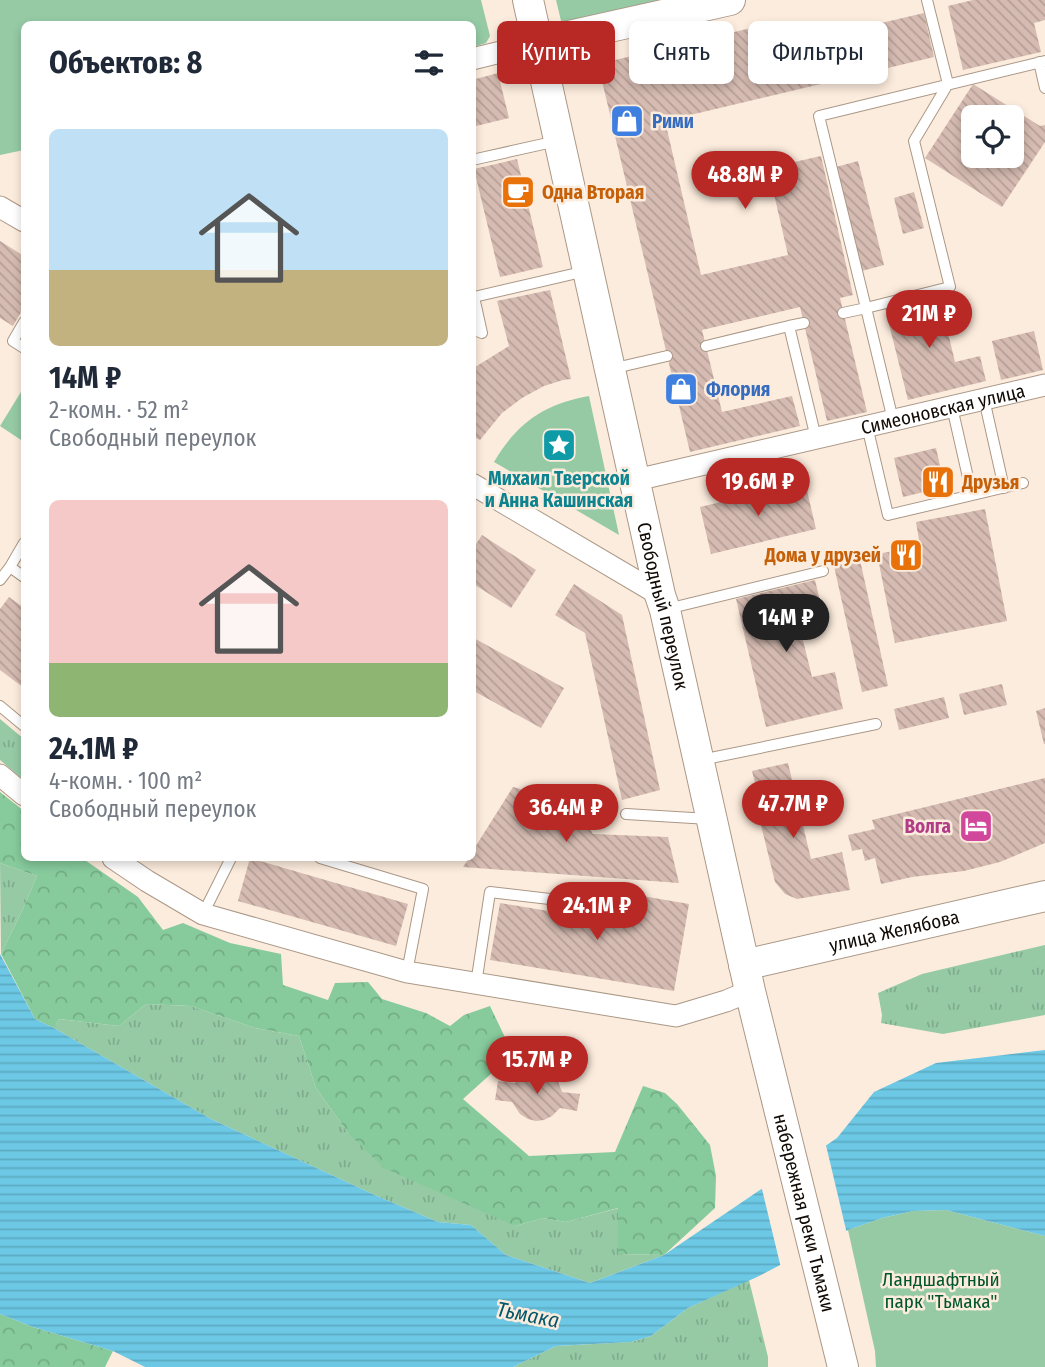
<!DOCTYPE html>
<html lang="ru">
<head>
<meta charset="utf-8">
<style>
  :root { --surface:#fff; --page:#f6f6f7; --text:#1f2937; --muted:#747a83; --accent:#b82925 }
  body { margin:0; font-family:"Fira Sans Condensed",sans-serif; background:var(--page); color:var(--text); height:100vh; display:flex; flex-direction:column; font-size:26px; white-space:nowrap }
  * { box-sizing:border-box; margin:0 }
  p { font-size:23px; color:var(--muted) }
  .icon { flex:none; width:38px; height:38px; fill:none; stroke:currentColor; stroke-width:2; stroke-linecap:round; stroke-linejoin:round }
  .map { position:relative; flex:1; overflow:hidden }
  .drawer { position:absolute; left:21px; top:21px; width:455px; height:840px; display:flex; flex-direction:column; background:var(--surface); border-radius:10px; box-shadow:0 4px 10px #0003 }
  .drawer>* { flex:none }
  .banner { position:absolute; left:497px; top:21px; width:443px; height:63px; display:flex; gap:14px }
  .buttons { position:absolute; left:961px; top:105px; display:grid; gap:14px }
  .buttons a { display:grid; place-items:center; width:63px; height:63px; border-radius:10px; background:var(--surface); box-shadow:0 4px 10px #0003; font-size:35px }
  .price { position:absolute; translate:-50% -60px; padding:0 16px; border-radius:24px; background:var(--accent); color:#fff; font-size:23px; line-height:46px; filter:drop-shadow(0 2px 4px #0008) }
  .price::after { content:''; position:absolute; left:50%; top:42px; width:21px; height:16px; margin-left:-10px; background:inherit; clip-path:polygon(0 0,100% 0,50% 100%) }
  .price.current { background:#222; color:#fff }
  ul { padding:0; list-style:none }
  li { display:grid; align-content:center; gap:14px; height:371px; padding:0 28px }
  li span { display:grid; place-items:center; height:217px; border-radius:10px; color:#555 }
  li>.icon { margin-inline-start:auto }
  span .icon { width:126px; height:126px; fill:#fffc; stroke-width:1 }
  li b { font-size:30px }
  h2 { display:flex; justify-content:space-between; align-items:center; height:84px; padding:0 28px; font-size:30px }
  .chip { padding:0 24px; border-radius:10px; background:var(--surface); box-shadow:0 4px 10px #0003; font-size:24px; line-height:63px }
  .chip.current { background:var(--accent); color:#fff }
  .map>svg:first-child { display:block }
</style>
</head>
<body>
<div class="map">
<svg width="1045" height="1367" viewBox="0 0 1045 1367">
  <defs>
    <pattern id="grass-tufts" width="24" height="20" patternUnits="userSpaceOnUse" patternTransform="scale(1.75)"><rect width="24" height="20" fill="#95caa5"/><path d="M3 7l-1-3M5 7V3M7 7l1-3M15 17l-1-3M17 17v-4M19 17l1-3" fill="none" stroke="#7fac8d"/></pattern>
    <pattern id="forest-crowns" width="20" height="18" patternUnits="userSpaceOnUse" patternTransform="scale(1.75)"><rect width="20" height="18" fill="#87cb9c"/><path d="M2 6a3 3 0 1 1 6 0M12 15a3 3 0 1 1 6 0" fill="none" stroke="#74ad85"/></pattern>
    <pattern id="water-rules" width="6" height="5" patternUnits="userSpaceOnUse" patternTransform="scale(1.75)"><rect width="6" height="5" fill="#6cc8e4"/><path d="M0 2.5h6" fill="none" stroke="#5daac2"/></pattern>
    <pattern id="building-back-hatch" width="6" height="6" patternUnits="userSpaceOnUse" patternTransform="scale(1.75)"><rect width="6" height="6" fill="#d5bbb1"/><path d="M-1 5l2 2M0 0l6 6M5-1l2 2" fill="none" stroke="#b69f97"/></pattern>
  </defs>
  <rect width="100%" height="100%" fill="#fcecdd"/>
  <path fill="url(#grass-tufts)" d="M0 719 24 739V780L0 760Z
    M0 863 37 876 22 911 1 954Z
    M1045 945V1015L943 1034 881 1023 882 1015 878 993 922 974Z
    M146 1004 191 1006 255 1028 299 1036 316 1088 348 1133 515 1226 543 1218 566 1222 619 1208 618 1254 664 1255 590 1283 506 1255 471 1225 438 1222 377 1196 211 1119 54 1028 59 1019 119 1026Z
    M749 1280 768 1357V1367H513L556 1346 631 1342 651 1336 688 1308Z"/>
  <path fill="url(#forest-crowns)" d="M0 792 24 811V858H82L138 897 163 930 183 923 230 943 281 954 283 985 328 1000 335 983 368 982 382 999 426 1013 450 1026 464 1015 490 1006 513 1054 463 1099 529 1156 615 1152 643 1086 665 1093 677 1104 710 1145 716 1176 715 1208 664 1255 618 1254V1208L566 1222 543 1218 515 1226 384 1168 348 1133 316 1088 299 1036 255 1028 191 1006 146 1004 119 1026 59 1019 54 1028 35 1019 1 954 22 911 37 876 0 863Z
    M0 1314 33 1327 113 1351 105 1367H0Z"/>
  <path fill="#95caa5" d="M0 0H481L490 36 486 43 473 47 472 24H24V150L0 155Z
    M556 0H689L563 29Z
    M24 387V442L0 426Z
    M589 396 619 535 494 462C517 423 544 404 589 396Z
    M946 1210 1045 1236V1367H876L875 1351 848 1230 882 1218 913 1211Z"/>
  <path fill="url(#water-rules)" d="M0 954 35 1019 54 1028 211 1119 377 1196 438 1222 471 1225 506 1255 590 1283 664 1255 837 1138 874 1092 936 1063 1045 1050V1236L946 1210 913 1211 882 1218 848 1230 757 1277 688 1308 651 1336 631 1342 556 1346 513 1367H145L113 1351 33 1327 0 1314Z"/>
  <path fill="#fcecdd" d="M825 1141 847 1234 781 1268 761 1185Z"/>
  <path fill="url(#building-back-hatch)" fill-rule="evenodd" d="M973 0H1045V20L1034 23 1041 52 963 70 948 6Z
    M924 13 934 57 665 121 701 275 788 255 768 168 821 156 853 295 840 298 867 412 827 421 800 307 702 330 722 412 792 396 800 426 690 452 598 64 777 22 783 46Z
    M498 73 509 118 472 127V80Z
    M973 84 1040 126 1045 125V142L1002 207 925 158ZM973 117H1012V156H973Z
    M517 159 543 267 500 277 474 169Z
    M858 161 884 265 862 271 836 167Z
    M914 192 924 228 903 234 894 198Z
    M0 241 24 256V307L13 326 0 318Z
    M550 290 571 379 563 380 544 386 522 398 502 413 480 440 472 436V369L509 346 497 301Z
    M939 295 955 362 980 356 986 381 908 400 885 308Z
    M1034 331 1043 370 1001 380 992 341Z
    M936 448 945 487 903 497 894 458Z
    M805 482 816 529 711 554 700 507Z
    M985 509 1007 621 895 643 877 554 920 546 916 522Z
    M482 535 536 570 511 608 472 583V550Z
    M858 551 888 686 862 692 832 557Z
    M815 580 825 622 800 628 812 677 835 672 843 709 766 727 736 599Z
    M574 584 622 615 660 790 622 800 585 633 555 615Z
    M9 597 24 608V688L0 670V609Z
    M472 637 564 688 541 728 472 690Z
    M1002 684 1007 705 964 715 959 694Z
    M944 697 949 718 899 730 894 709Z
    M1045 708V744H1044L1036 711Z
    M788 763 811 859 842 852 850 890 797 899 785 894 775 882 756 805 760 803 752 771Z
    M1045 778V843L1000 862 964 871 912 877 881 884 875 858 865 861 862 849 852 851 848 835 875 829 872 820Z
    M513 787 581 805 586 822 593 834 668 837 679 883 463 867 469 858H472V852Z
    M250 858 408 904 396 946 238 901Z
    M625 893 689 904 674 991 490 960 500 903 620 923Z
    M535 1070 543 1071 551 1074 557 1079 562 1092 580 1094 577 1111 560 1108 552 1116 544 1120 536 1121 528 1119 520 1114 512 1102 495 1100 498 1081 515 1083 520 1077 527 1072Z"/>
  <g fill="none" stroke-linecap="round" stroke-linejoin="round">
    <g stroke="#ab9887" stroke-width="12">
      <path id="lane" d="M1039 62 1045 88
        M472 160 557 141
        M843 313 866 308 819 116 1045 61
        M24 322 13 341 24 348
        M804 323 789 326 816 438
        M472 329 482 333 474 297 586 271
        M706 346 789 326
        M611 369 667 356
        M984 399 1004 488
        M952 407 972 495
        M893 420 866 308 950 287 914 141 948 84 927 0
        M867 426 888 515 1023 483
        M10 567 24 543
        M0 580 10 567 24 577
        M667 609 823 571
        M0 706 24 726
        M701 760 876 724
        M626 814 709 819
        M320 858 423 889 407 972
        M203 914 231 858
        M476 984 490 892 601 905"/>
    </g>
    <g stroke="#ab9887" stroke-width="23">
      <g id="street">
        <path d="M472 59 538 43"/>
        <path d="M0 207 24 221"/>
        <path id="s1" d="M636 480 1045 385"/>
        <path d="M472 484 660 595"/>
        <path d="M0 775 24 795"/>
        <path d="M113 858 147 881 203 914 407 972 676 1016 726 1001 750 991"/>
      </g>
    </g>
    <g stroke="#ab9887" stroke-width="32">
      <g id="secondary">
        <path id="s2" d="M528 0 660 595 665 610 750 991 843 1367"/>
        <path d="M538 43 730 0"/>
        <path id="s3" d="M744 965 1045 896"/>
      </g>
    </g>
    <use href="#lane" stroke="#fff" stroke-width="10"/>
    <use href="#street" stroke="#fff" stroke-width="21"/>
    <use href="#secondary" stroke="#fff" stroke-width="30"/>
  </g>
  <defs>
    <g id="shop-square" transform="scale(1.75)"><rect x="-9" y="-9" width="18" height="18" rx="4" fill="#3f7fe0" stroke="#fcecdd"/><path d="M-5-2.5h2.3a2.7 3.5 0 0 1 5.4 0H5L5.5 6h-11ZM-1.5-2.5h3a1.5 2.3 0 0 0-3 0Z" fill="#fff"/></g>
    <g id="cafe-square" transform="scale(1.75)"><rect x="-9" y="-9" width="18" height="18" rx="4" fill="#e8710a" stroke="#fcecdd"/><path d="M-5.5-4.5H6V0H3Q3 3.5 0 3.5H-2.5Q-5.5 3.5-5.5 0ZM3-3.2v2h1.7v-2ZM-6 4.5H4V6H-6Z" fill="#fff"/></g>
    <g id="sight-square" transform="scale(1.75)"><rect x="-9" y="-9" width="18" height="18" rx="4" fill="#0f9aa8" stroke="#fcecdd"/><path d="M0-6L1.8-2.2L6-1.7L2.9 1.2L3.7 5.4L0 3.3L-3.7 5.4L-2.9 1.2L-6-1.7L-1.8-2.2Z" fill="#fff"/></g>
    <g id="restaurant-square" transform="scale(1.75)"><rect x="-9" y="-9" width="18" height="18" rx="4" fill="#e8710a" stroke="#fcecdd"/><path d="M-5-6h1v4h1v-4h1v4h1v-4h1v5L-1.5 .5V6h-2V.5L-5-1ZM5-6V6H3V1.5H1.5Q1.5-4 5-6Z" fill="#fff"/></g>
    <g id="hotel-square" transform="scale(1.75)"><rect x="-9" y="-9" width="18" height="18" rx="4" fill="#d1479c" stroke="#fcecdd"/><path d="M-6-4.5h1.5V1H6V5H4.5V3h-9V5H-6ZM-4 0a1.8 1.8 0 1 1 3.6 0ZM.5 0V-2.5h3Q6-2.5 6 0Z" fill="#fff"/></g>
  </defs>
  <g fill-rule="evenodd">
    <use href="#shop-square" x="627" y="121"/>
    <use href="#cafe-square" x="518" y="192"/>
    <use href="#shop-square" x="681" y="389"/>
    <use href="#sight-square" x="559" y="445"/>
    <use href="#restaurant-square" x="938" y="482"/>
    <use href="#restaurant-square" x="906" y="555"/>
    <use href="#hotel-square" x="976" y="826"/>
  </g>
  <g text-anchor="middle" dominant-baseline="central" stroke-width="5" stroke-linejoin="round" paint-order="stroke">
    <g font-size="19" font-weight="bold" fill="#366cbe" stroke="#fcecdd" text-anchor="start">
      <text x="652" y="121">Рими</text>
      <text x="706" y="389">Флория</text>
    </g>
    <g font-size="19" font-weight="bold" fill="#c56008" stroke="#fcecdd" text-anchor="start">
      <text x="542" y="192">Одна Вторая</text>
      <text x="962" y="482">Друзья</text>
      <text x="881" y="555" text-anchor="end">Дома у друзей</text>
    </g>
    <g font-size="19" fill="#110a05" stroke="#fcecdd">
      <text stroke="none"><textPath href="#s1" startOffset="315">Симеоновская улица</textPath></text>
      <text stroke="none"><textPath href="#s2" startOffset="621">Свободный переулок</textPath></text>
      <text stroke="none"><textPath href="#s3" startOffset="154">улица Желябова</textPath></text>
      <text stroke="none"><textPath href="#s2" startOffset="1244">набережная реки Тьмаки</textPath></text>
    </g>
    <g font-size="19" font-weight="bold" fill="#0d838f" stroke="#fcecdd">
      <text x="559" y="478">Михаил Тверской<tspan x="559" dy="22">и Анна Кашинская</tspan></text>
    </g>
    <g font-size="19" font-weight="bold" fill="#b23c85" stroke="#fcecdd" text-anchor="end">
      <text x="951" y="826">Волга</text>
    </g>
    <g font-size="19" fill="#00562c" stroke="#fcecdd">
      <text x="941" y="1279">Ландшафтный<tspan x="941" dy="22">парк "Тьмака"</tspan></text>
    </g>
    <g font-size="21" font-style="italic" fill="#04576b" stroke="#fcecdd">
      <text transform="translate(528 1315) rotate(11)">Тьмака</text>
    </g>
  </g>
</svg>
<div class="buttons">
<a><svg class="icon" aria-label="locate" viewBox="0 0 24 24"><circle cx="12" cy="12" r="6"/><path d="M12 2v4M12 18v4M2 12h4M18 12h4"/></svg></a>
</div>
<b class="price" style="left:745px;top:211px">48.8M ₽</b>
<b class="price" style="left:929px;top:350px">21M ₽</b>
<b class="price" style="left:758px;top:518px">19.6M ₽</b>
<b class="price current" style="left:786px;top:654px">14M ₽</b>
<b class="price" style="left:793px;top:840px">47.7M ₽</b>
<b class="price" style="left:566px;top:844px">36.4M ₽</b>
<b class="price" style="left:597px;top:942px">24.1M ₽</b>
<b class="price" style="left:537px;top:1096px">15.7M ₽</b>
<div class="banner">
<a class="chip current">Купить</a>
<a class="chip">Снять</a>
<a class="chip">Фильтры</a>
</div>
<section class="drawer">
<h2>Объектов: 8<svg class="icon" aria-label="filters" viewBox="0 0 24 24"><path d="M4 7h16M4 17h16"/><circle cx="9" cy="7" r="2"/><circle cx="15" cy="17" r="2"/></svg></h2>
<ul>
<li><span style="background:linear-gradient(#bfe0f5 65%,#c2b280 0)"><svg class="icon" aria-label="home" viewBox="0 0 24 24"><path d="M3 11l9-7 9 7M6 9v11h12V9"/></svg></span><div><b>14M ₽</b><p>2-комн. · 52 m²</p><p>Свободный переулок</p></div></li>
<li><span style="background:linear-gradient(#f6c9c9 75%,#8fb573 0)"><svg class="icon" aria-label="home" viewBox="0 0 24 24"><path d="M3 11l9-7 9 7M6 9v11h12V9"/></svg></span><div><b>24.1M ₽</b><p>4-комн. · 100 m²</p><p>Свободный переулок</p></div></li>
</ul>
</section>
</div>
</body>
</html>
